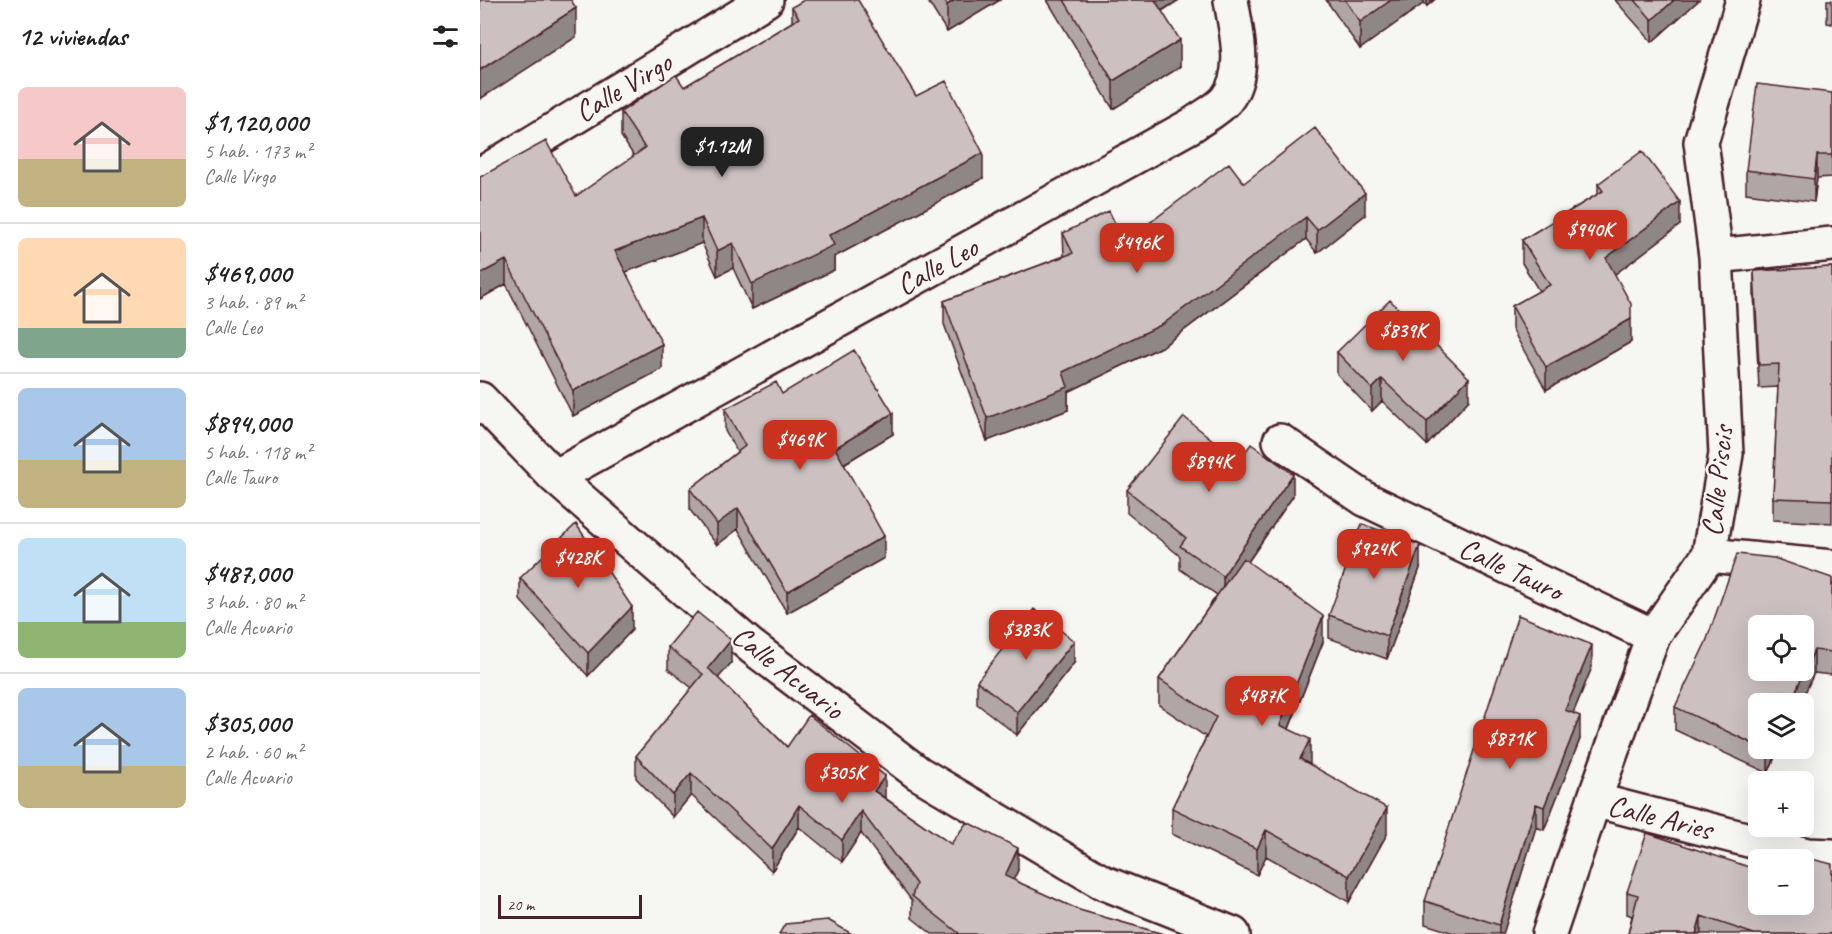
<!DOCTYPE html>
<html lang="es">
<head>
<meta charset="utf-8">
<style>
  :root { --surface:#fff; --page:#f6f6f6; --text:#222; --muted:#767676; --line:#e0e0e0; --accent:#c8321e }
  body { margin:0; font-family:Caveat,sans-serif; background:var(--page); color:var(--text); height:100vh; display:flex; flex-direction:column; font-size:22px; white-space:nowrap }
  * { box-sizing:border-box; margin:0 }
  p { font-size:20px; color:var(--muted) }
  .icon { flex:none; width:33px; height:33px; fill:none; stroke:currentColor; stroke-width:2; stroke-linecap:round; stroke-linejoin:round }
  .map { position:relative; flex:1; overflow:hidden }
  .drawer { display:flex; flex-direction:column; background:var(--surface); width:480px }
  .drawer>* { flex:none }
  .buttons { position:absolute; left:1268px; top:615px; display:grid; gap:12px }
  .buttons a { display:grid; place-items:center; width:66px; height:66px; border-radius:9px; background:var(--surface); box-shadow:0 6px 24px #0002; font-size:30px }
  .scale { position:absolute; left:18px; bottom:15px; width:144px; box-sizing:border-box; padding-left:6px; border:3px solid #4a1f2b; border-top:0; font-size:16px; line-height:21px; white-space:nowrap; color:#4a1f2b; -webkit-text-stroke:4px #f6f6f2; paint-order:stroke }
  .price { position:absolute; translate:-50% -51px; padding:0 14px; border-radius:12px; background:var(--accent); color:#fff; font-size:20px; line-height:39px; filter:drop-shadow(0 2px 3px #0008) }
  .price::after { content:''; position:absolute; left:50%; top:36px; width:18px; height:14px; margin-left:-9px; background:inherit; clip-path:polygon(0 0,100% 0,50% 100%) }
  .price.current { background:#222; color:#fff }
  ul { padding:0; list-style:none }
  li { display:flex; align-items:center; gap:18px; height:150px; padding:0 18px }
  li+li { border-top:2px solid var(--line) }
  li span { display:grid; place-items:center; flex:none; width:168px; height:120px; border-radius:9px; color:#555 }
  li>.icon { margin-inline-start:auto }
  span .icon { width:72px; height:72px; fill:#fffc; stroke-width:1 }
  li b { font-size:26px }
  h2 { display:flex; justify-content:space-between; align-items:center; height:72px; padding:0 18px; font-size:26px }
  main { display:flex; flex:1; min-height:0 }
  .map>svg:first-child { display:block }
</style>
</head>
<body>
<main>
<section class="drawer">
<h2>12 viviendas<svg class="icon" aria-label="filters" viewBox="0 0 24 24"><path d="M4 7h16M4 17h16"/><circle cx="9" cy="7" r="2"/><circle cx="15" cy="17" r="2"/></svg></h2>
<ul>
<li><span style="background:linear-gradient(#f6c9c9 60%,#c2b280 0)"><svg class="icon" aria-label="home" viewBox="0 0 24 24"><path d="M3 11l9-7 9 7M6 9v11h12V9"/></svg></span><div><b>$1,120,000</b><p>5 hab. · 173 m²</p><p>Calle Virgo</p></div></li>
<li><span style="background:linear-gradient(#ffd9b3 75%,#7fa58c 0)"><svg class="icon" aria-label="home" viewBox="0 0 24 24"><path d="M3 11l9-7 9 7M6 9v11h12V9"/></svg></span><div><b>$469,000</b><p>3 hab. · 89 m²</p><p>Calle Leo</p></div></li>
<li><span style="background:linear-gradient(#a9c7e8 60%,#c2b280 0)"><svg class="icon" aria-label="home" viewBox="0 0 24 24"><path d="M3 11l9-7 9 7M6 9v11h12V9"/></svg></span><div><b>$894,000</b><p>5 hab. · 118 m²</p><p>Calle Tauro</p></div></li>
<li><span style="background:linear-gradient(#bfe0f5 70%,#8fb573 0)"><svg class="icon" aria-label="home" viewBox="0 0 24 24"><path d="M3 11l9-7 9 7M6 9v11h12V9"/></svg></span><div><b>$487,000</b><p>3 hab. · 80 m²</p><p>Calle Acuario</p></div></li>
<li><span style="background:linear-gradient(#a9c7e8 65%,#c2b280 0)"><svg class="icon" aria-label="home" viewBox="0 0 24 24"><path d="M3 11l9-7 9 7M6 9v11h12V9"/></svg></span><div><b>$305,000</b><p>2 hab. · 60 m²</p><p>Calle Acuario</p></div></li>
</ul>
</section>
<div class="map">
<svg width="1352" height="934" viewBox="0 0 1352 934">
  <rect width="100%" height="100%" fill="#f6f6f2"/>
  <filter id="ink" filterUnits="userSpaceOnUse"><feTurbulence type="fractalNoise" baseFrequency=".0167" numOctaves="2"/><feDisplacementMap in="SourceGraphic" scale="12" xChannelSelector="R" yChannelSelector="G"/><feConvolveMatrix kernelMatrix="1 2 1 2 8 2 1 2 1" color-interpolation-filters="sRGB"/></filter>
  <g filter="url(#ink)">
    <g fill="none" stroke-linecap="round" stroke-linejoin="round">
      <g stroke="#4a1f2b" stroke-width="38">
        <path id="minor" d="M0 175 286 0
          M1236 256 1352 244
          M0 399 75 477 212 596 272 647 438 773 622 882 753 934
          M800 441 885 499 1173 636
          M75 477 712 125C723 117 737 110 746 100 768 72 756 32 751 0
          M1229 555 1352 567
          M1114 800 1327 855 1352 856
          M1069 934 1114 800 1173 636 1229 555 1246 454 1236 256 1221 142 1263 0"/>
      </g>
      <use href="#minor" stroke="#f6f6f2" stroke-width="33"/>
    </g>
    <path fill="#afa6a5" stroke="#4a1f2b" stroke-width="1.5" d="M447 0H520L467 32Z
      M567 0H699L682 11 700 67 633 109Z
      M846 0H954L947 6 944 3 880 49Z
      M1135 0H1219L1172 42Z
      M1347 0H1352V24L1347 23Z
      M312 7 436 96 503 178 354 257V270L272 309 253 268 237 276 222 243 146 272 182 369 93 416 26 284 0 299V177L96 196 154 156 141 136V112L204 87 312 22Z
      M1352 93V177L1337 178 1334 202 1266 193V170Z
      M764 183 885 215 837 253 826 239 683 346 588 392V410L507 441 464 324V301L584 256 583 233 644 242Z
      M1118 184 1200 225 1135 274 1151 342 1066 390 1032 329V306L1059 291 1042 263V240L1118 194Z
      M1352 267V523L1293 520V498L1298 387 1279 388 1274 294V271Z
      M857 352 989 400 947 445 902 401 892 411 857 374Z
      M302 394 413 434 364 464 404 558 307 613 258 529 237 545 210 510V489L257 452 245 431V409Z
      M759 461 813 496 768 562 843 642 809 729 830 765 907 834 869 902 786 856 777 875 692 834V808L726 737 679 705V679L737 595 700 569V556L647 513V490Z
      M940 568 907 659 849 638V615Z
      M40 578 152 630 108 676 40 600Z
      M1352 578V675L1334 673 1278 704V748H1299L1288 773 1195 730V707Z
      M188 647 251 663 238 678 307 747 405 798 471 844 538 870 533 880 599 910 683 934H452L432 918V901L381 833 362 862 319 827 292 871 211 795 193 817 156 778V756L212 688 188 669Z
      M594 663 537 735 497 704V681Z
      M1112 667 1093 713 1100 739 1064 830 1056 827 1023 934H977L945 924V901Z
      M1147 892 1278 904 1352 934H1148L1152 916 1147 914Z"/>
    <path fill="#8f8786" stroke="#4a1f2b" stroke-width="1.5" d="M475 0H520L467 32V5Z
      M670 0H699L670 18Z
      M911 0H944V3L880 49V22Z
      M947 0H954L947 6Z
      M1194 0H1219L1172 42V20Z
      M96 8V37L0 99V70Z
      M700 40V67L633 109V81Z
      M503 153V178L354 257V270L272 309V284L349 235Z
      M1337 155V178L1334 202V179Z
      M885 193V215L837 253V230Z
      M1200 202V225L1126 281V258Z
      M826 217V239L683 346 588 392V410L507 441V418L583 372Z
      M222 218V243L135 276V251Z
      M253 243V268L237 276V251Z
      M26 260V284L0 299V274Z
      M1151 319V342L1066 390V367Z
      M182 344V369L93 416V391Z
      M989 378V400L947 445V422Z
      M902 379V401L892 411V389Z
      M413 413V434L355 469V448Z
      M813 474V496L743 598V576Z
      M258 508V529L237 545V524Z
      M404 536V558L307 613V592Z
      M940 545V568L907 659V636Z
      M152 607V630L108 676V653Z
      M843 616V642L800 751V725Z
      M251 640V663L228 690V668Z
      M594 641V663L537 735V712Z
      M1112 645V667L1085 733V710Z
      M1334 650V673L1320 704H1310Z
      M1100 716V739L1064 830V807Z
      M830 739V765L820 759Z
      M1289 748H1299L1288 773V751Z
      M211 773V795L193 817V795Z
      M405 776V798L394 791Z
      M1056 804V827L1023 934H1019V925Z
      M319 805V827L292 871V849Z
      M907 808V834L869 902V876Z
      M381 811V833L362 862V840Z
      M786 830V856L777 875V849Z
      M538 848V870L525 898V876Z
      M1221 916V934H1216Z"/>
    <path fill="#ccc1c0" stroke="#4a1f2b" stroke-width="1.5" fill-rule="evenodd" d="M0 0H91L96 8 0 70Z
      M324 0H378L436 96 466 81 503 153 349 235 354 245 272 284 253 243 237 251 222 218 135 251 182 344 93 391 26 260 0 274V177L66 141 96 196 165 148 141 112 196 75 204 87 319 18 312 7Z
      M464 0H475L467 5Z
      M584 0H675L700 40 633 81Z
      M865 0H911L880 22Z
      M1155 0H1194L1172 20Z
      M1277 84 1352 93V155H1337L1334 179 1266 170Z
      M835 128 885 193 837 230 826 217 683 324 583 372 588 387 507 418 464 301 593 253 583 233 629 211 644 242 749 163 764 183Z
      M1162 151 1200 202 1126 258 1151 304V319L1066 367 1032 306 1070 285 1042 240 1123 191 1118 184Z
      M1352 267V500L1293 498 1299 364 1279 365 1274 271Z
      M910 300 953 345 955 344 989 378 947 422 902 379 892 389 857 352Z
      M374 350 413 413 355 448 404 536 307 592 258 508 237 524 210 489 265 446 245 409 296 382 302 394Z
      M704 417 759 461 771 444 813 474 743 576 700 546 706 538 647 490Z
      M96 524 152 607 108 653 40 578Z
      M882 524 940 545 907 636 849 615Z
      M1257 554 1294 558 1352 578V652L1334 650 1310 704H1278V746L1195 707 1226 642ZM1278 626H1323V670H1278Z
      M763 558 843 616 800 725 830 739 820 759 907 808 869 876 786 830 777 849 692 808 736 717 679 679Z
      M554 609 594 641 537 712 497 681Z
      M217 612 251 640 228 668 307 747 329 715 405 776 394 791 471 844 487 822 538 848 525 876 599 910 683 934H480L432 896 436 884 381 811 362 840 319 805 292 849 211 773 193 795 156 756 223 674 188 647Z
      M1038 615 1112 645 1085 710 1100 716 1064 807 1056 804 1019 925 945 901Z
      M1167 833 1278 870V904H1323V857L1352 864V934H1274L1221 916 1216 934H1148L1158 895 1147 892Z
      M348 920 372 934H299L305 924Z"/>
  </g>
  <g text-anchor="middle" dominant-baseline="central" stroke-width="5" stroke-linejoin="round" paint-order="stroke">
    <g font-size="30" fill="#4a1f2b" stroke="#f6f6f2">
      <text transform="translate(143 87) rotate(-31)">Calle Virgo</text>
      <text transform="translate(457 266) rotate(-29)">Calle Leo</text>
      <text transform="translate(1237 481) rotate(-84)">Calle Piscis</text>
      <text transform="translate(1031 569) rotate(25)">Calle Tauro</text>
      <text transform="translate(308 672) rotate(38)">Calle Acuario</text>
      <text transform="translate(1180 817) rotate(14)">Calle Aries</text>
    </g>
  </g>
</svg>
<div class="buttons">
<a><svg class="icon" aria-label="locate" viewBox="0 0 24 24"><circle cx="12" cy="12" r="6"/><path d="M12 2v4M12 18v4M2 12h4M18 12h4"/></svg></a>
<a><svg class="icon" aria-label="layers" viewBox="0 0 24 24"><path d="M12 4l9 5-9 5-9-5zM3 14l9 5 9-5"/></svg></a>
<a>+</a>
<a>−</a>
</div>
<div class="scale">20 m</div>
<b class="price current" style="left:242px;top:178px">$1.12M</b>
<b class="price" style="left:1110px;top:261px">$940K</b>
<b class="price" style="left:657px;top:274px">$496K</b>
<b class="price" style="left:923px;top:362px">$839K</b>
<b class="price" style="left:320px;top:471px">$469K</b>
<b class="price" style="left:729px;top:493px">$894K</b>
<b class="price" style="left:894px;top:580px">$924K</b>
<b class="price" style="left:98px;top:589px">$428K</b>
<b class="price" style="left:546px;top:661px">$383K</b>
<b class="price" style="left:782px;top:727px">$487K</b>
<b class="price" style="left:1030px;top:770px">$871K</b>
<b class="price" style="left:362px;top:804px">$305K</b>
</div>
</main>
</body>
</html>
